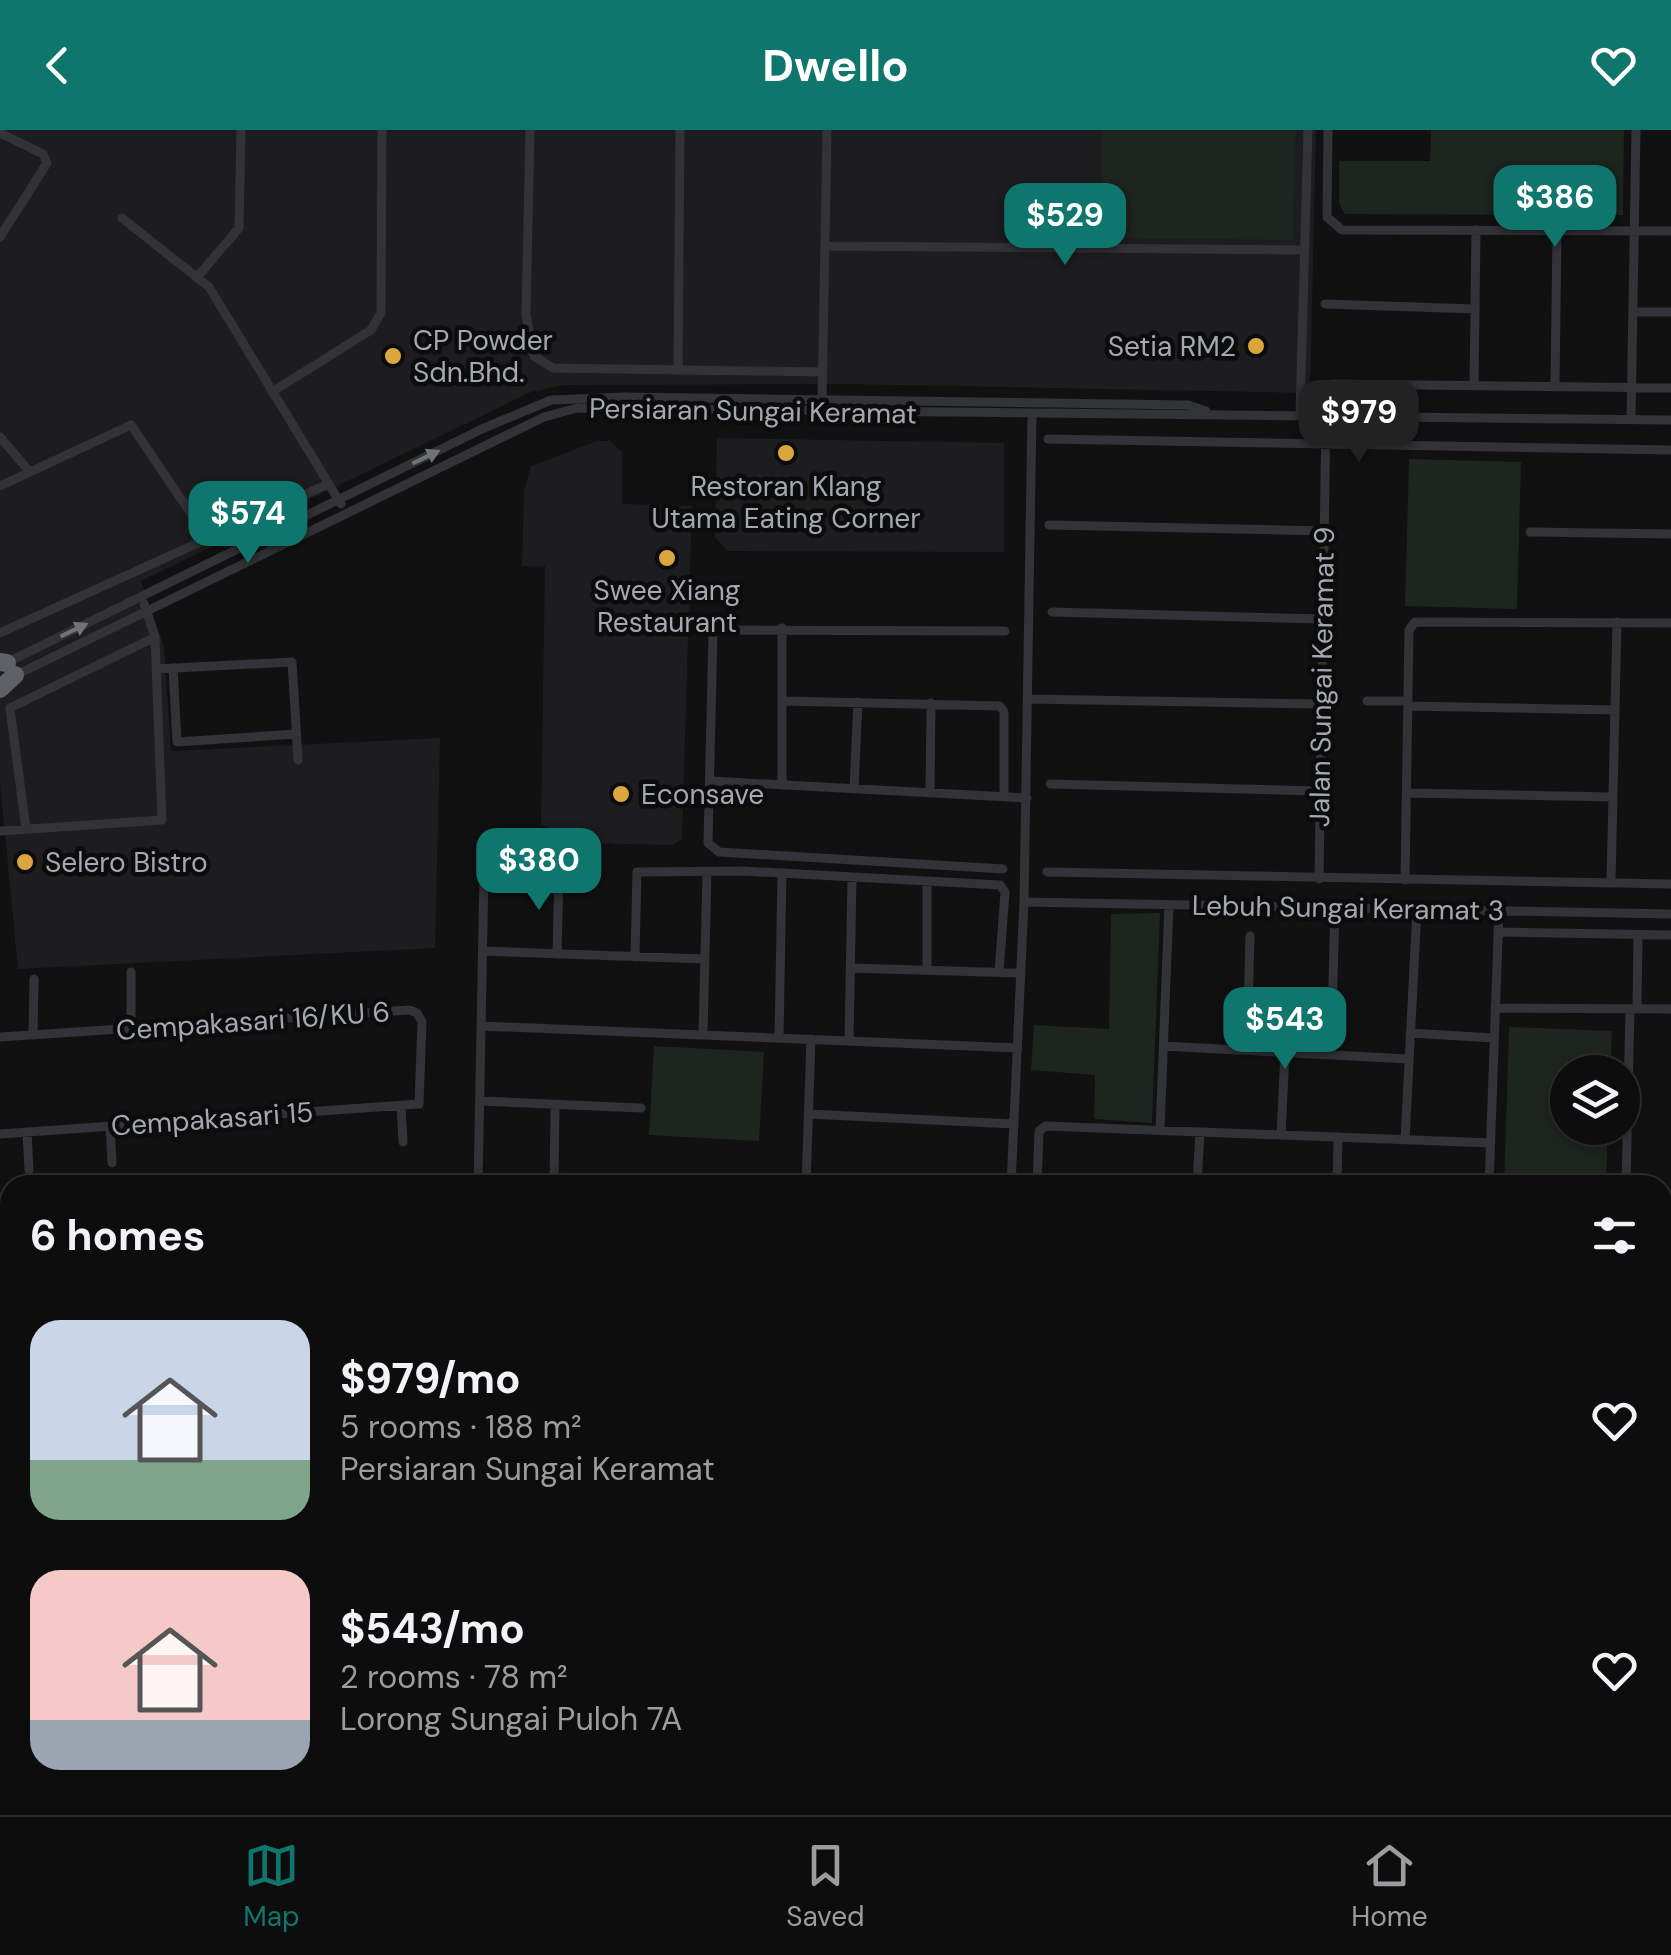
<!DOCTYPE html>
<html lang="en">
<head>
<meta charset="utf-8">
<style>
  :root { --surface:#0d0d0e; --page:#1b1b1c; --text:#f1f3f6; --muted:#9a9c9e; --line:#2d2d2e; --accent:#0f766e }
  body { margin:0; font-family:"DM Sans",sans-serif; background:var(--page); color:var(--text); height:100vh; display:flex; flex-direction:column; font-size:38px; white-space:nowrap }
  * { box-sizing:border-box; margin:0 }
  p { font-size:32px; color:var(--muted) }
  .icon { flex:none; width:55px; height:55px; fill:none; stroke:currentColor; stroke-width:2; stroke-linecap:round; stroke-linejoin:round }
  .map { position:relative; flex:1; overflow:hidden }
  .drawer { position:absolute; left:0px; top:1045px; width:1672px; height:640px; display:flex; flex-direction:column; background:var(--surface); border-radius:30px 30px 0 0; box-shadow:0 5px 15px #0003,0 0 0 2px var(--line) }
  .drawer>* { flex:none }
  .tools { position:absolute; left:1550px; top:925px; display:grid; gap:20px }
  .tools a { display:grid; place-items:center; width:90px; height:90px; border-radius:50%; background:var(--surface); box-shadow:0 5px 15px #0003,0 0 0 2px var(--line); font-size:50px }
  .price { position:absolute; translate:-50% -85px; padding:0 22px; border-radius:20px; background:var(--accent); color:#fff; font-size:32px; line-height:65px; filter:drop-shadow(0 2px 5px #0008) }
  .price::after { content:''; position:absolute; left:50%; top:60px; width:30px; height:22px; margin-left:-15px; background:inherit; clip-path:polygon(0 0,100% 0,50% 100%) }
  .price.on { background:#222; color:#fff }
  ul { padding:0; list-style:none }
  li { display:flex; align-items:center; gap:30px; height:250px; padding:0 30px }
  li span { display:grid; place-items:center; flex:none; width:280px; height:200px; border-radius:30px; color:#555 }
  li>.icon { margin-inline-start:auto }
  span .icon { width:120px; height:120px; fill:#fffc; stroke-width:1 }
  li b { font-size:42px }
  h2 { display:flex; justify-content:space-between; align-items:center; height:120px; padding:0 30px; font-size:42px }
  header { display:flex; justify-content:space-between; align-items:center; height:130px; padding:0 30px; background:var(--accent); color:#fff; font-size:45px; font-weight:700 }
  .dock { display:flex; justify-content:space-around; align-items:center; height:140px; border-top:2px solid var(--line); background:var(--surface); font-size:28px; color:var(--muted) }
  .dock a { display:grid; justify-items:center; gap:5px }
  .dock .on { color:var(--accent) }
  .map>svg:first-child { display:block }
</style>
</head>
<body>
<header><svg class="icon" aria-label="back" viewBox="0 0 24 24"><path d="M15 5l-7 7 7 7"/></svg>Dwello<svg class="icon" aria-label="heart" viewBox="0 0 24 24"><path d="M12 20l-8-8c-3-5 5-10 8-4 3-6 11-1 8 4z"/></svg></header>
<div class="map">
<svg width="1671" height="1685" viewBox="0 0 1671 1685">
  <rect width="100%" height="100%" fill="#111112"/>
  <path fill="#1d1d1f" d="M0 0H1316L1310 263 844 254 564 255 531 262 141 451 164 516 171 621 440 608 435 818 18 839 0 652Z
    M717 308 1004 313V422L727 421 715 407Z
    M597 311H610L622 322V374L692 376 682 709 673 715 575 713 541 694 545 436H522L524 361 531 336Z"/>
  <path fill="#1e241e" d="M1102 0H1296L1293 110 1101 108Z
    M1431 0H1624L1623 85 1345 84 1339 73V31H1430Z
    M1409 329 1521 332 1517 479 1405 476Z
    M1160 783 1152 993 1094 989 1095 945 1031 940 1034 895 1109 899 1111 784Z
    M1509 897 1612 901 1610 942H1568V998H1608L1606 1055H1504Z
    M654 916 764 922 759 1011 649 1005Z"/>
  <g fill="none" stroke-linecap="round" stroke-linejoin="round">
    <path stroke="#2c3339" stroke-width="2.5" d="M0 1191 10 1192
      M1662 1262H1671"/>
    <path stroke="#323337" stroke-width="9" d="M530 0 526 185 534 226 553 238 822 242
      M1328 0 1327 87 1342 100 1671 101
      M0 3 43 24 47 33 0 107
      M122 88 209 157 341 374
      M825 116 1305 120
      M199 145 239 98 241 0
      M1325 174 1475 179
      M1633 182H1671
      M678 240 680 0
      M1333 254 1671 258
      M1474 256 1476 100
      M1555 257 1557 101
      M272 262 371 200 381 183 382 0
      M822 274 827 0
      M1300 284 1308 0
      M1631 289 1636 0
      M0 307 29 341
      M1048 309 1671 320
      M0 356 131 295 209 410
      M1049 395 1324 401
      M1530 402 1671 404
      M1052 482 1323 489
      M0 503 328 354
      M4 534 482 299 551 270 624 267 1188 275 1206 281
      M173 538 177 612 296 604
      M157 539 292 532 298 630
      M16 545 544 287 577 278 1671 290
      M1028 569 1321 574
      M782 571 1000 576 1004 582V666
      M1367 571H1408
      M1408 576 1615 580
      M710 651 1027 668
      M1050 654 1320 661
      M782 655V498
      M854 658 858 572
      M930 663 931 573
      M1407 663 1613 667
      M26 699 10 578 155 507
      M0 701 162 690 155 507 144 474
      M1003 739 719 722 708 713 713 503 717 500 1005 501
      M1047 742 1671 754
      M1319 749 1326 284
      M1405 750 1409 500 1415 492 1671 493
      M1611 752 1617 492
      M1024 772 1671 784
      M1498 802 1671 805
      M483 821 704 829
      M557 824 559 742
      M635 827 637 742 743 741 1000 755 1005 762 999 842
      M850 838 1021 843
      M927 840V752
      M1495 878 1671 879
      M1637 878 1638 805
      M481 896 1018 918
      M131 899V842
      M1410 903 1494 908
      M33 905 34 849
      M703 905 707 743
      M0 907 409 880 417 883 422 892 419 974 0 1004
      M779 908 782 743
      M849 911 852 748
      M1163 916 1409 929
      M1247 920 1250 806
      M1331 925 1335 778
      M480 971 641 978
      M401 976 403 1012
      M808 984 1014 994
      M110 996 112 1033
      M1160 1000 1169 775
      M27 1002 29 1040
      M1281 1005 1285 922
      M1405 1010 1417 779
      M554 1047 638 1051
      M478 1055 484 744
      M554 1055 555 975
      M806 1055 811 909
      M1011 1055 1024 772 1032 283
      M1037 1055 1039 1001 1046 996 1491 1013
      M1197 1055 1200 1002
      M1337 1055 1338 1007
      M1489 1055 1499 781
      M1626 1055 1630 879
      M1662 1095H1671
      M0 1109 10 1110
      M1662 1169H1671
      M1662 1242 1671 1243
      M1662 1335H1671
      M1012 1685 1013 1675"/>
    <path stroke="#414246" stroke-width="12" d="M0 1218 10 1219
      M0 1229H10
      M1662 1287H1671
      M1662 1305H1671"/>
    <path stroke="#5f6167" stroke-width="18" d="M0 532 7 533
      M0 559 15 545
      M0 1200 10 1208
      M0 1247 10 1237"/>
  </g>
  <defs><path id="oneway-solid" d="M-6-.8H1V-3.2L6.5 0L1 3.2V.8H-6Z" transform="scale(2.5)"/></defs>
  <g fill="#71737a">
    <use href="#oneway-solid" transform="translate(426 327) rotate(-26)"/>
    <use href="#oneway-solid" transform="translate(74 500) rotate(-26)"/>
  </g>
  <g fill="#dca63f" stroke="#0c0c0d" stroke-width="4">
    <circle cx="1256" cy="216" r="10"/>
    <circle cx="393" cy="226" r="10"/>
    <circle cx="786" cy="323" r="10"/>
    <circle cx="667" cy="428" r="10"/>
    <circle cx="621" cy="664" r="10"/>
    <circle cx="25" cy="732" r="10"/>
  </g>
  <g text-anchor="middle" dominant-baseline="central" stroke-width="9" stroke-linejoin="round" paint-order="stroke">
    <g font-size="28" fill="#a4a8b1" stroke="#0c0c0d" text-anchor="start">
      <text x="413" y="210">CP Powder<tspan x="413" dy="32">Sdn.Bhd.</tspan></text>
      <text x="1236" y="216" text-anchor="end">Setia RM2</text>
      <text x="786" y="356" text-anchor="middle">Restoran Klang<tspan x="786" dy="32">Utama Eating Corner</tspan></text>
      <text x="667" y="460" text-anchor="middle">Swee Xiang<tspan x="667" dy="32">Restaurant</tspan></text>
      <text x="641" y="664">Econsave</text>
      <text x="45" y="732">Selero Bistro</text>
    </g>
    <g font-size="28" fill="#a4a8b1" stroke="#0c0c0d">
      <text transform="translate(753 281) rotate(1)">Persiaran Sungai Keramat</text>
      <text transform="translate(1322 547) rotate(-89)">Jalan Sungai Keramat 9</text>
      <text transform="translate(1348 778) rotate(1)">Lebuh Sungai Keramat 3</text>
      <text transform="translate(253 891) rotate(-4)">Cempakasari 16/KU 6</text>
      <text transform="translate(212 989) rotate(-4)">Cempakasari 15</text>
    </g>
  </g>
</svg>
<div class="tools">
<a><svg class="icon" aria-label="layers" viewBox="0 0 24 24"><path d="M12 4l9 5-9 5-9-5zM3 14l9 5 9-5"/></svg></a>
</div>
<b class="price" style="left:1555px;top:120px">$386</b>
<b class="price" style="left:1065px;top:138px">$529</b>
<b class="price on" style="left:1359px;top:335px">$979</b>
<b class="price" style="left:248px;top:436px">$574</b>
<b class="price" style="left:539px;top:783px">$380</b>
<b class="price" style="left:1285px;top:942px">$543</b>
<section class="drawer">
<h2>6 homes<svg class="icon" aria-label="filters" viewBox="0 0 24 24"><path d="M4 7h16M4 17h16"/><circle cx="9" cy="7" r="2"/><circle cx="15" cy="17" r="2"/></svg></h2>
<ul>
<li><span style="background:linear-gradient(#c9d6e8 70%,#7fa58c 0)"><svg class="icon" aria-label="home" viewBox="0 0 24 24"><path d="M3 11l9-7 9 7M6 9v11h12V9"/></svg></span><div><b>$979/mo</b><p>5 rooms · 188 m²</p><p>Persiaran Sungai Keramat</p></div><svg class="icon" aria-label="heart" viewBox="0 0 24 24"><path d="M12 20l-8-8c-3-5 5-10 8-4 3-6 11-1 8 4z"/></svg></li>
<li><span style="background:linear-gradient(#f6c9c9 75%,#9aa5b1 0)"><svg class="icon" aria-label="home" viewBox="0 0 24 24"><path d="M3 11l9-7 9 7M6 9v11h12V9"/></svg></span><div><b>$543/mo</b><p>2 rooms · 78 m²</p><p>Lorong Sungai Puloh 7A</p></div><svg class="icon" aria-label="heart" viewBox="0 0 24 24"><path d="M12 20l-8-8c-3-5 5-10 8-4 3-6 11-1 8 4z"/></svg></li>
</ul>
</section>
</div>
<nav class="dock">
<a class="on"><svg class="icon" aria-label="map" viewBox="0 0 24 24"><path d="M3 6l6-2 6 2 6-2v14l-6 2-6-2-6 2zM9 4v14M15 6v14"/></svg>Map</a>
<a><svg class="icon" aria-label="saved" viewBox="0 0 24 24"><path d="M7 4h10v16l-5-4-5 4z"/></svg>Saved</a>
<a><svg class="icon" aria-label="home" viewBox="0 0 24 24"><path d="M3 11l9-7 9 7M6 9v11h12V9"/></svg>Home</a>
</nav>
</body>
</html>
